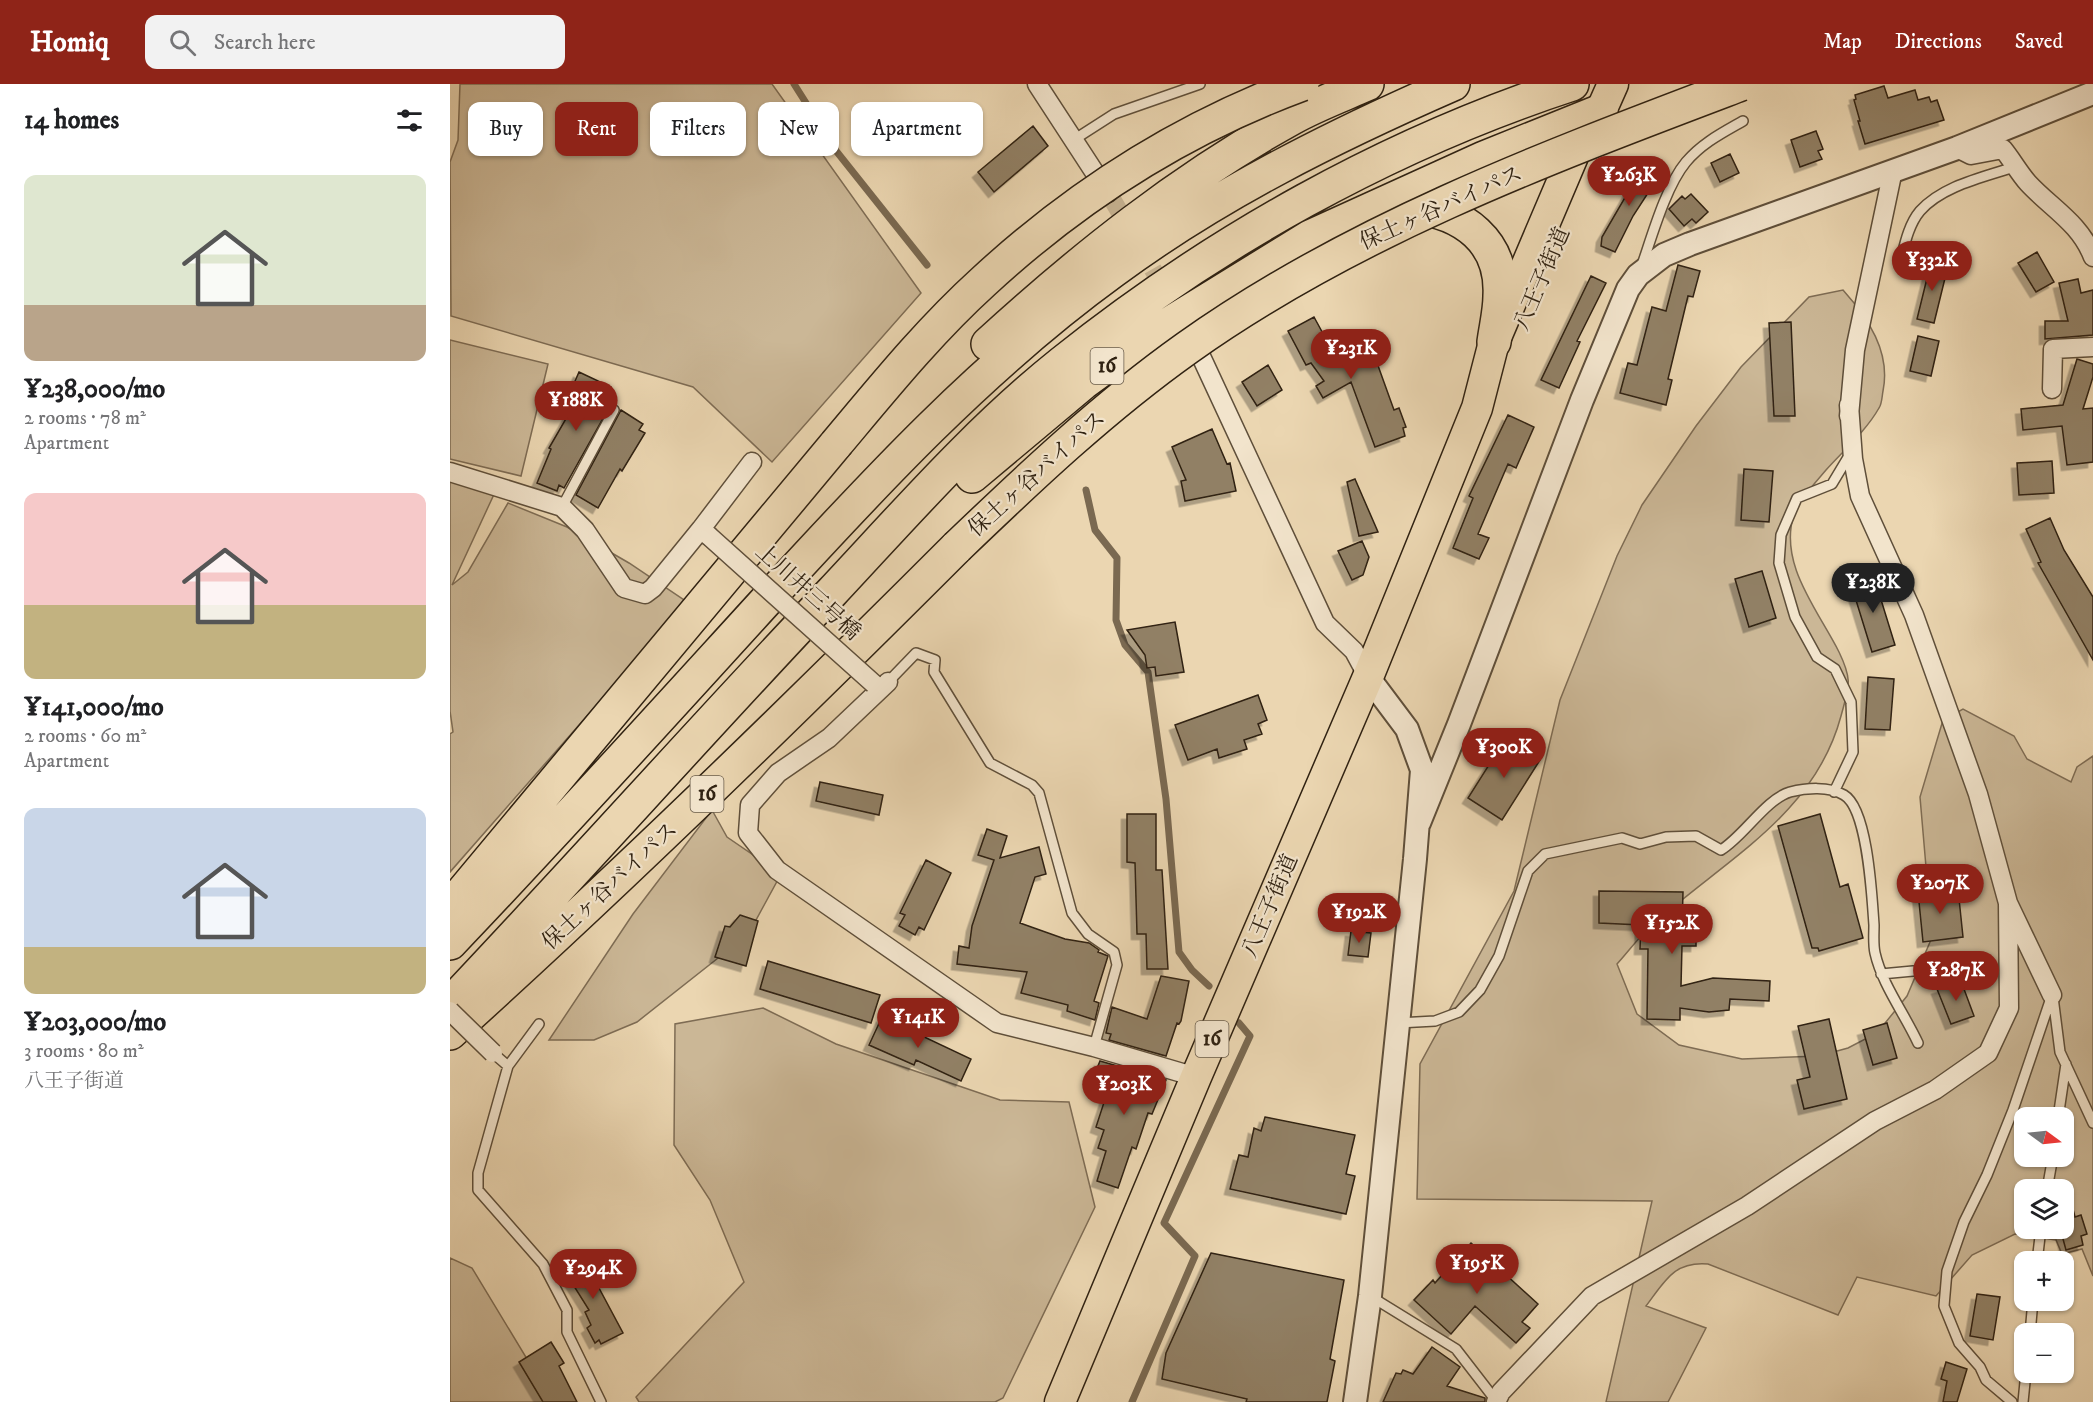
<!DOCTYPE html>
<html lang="en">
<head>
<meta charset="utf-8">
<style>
  :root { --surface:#fff; --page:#f2f2f2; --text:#202124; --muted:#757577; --accent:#8f2418 }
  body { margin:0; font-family:"IM FELL DW Pica","Noto Serif JP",serif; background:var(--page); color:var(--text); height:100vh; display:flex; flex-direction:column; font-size:22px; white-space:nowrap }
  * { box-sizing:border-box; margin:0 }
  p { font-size:20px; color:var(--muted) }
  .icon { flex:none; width:33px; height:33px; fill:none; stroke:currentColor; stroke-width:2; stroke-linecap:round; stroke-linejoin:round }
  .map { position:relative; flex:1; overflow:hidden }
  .drawer { display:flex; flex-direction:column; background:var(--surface); width:450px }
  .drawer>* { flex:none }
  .hud { position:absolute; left:18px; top:18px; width:570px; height:54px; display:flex; gap:12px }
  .needle { width:39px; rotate:105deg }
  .fabs { position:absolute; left:1564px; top:1023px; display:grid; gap:12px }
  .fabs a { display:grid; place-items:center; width:60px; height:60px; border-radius:12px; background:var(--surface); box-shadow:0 2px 4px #0004; font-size:30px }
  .price { position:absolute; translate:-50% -51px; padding:0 14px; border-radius:21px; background:var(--accent); color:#fff; font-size:20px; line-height:39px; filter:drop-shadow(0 2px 3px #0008) }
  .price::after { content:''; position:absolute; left:50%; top:36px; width:18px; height:14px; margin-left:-9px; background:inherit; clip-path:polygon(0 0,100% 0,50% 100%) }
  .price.active { background:#222; color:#fff }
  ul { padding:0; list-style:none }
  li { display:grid; align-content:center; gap:12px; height:318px; padding:0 24px }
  li span { display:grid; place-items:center; height:186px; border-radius:12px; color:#555 }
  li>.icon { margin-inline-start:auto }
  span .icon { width:108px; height:108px; fill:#fffc; stroke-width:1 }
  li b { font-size:26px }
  h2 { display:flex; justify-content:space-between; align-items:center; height:72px; padding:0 24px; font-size:26px }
  .tag { padding:0 21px; border-radius:12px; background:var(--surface); box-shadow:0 2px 4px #0004; font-size:21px; line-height:54px }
  .tag.active { background:var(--accent); color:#fff }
  header { display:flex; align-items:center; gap:36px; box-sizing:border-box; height:84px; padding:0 30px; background:var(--accent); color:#fff }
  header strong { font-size:28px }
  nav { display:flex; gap:33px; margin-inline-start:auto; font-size:21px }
  .search { width:420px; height:54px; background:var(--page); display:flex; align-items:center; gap:15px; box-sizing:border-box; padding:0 21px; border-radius:12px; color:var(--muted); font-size:22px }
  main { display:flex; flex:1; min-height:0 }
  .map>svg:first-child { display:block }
</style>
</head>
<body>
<header>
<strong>Homiq</strong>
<div class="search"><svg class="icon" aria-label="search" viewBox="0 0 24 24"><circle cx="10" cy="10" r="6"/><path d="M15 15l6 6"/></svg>Search here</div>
<nav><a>Map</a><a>Directions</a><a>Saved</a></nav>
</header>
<main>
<section class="drawer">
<h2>14 homes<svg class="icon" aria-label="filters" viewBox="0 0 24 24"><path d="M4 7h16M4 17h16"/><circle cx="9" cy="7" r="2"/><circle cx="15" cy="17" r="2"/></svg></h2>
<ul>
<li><span style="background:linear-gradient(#dfe7d0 70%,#b9a48a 0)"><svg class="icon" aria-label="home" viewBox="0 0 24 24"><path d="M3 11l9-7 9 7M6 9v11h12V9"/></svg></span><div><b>¥238,000/mo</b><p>2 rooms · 78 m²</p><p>Apartment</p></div></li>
<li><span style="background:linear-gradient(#f6c9c9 60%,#c2b280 0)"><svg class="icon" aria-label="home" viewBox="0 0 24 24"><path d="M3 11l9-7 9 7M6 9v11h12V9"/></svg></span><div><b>¥141,000/mo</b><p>2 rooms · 60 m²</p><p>Apartment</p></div></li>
<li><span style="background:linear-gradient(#c9d6e8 75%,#c2b280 0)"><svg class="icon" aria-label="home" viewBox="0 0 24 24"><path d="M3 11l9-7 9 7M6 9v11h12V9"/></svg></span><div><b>¥203,000/mo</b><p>3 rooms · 80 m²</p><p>八王子街道</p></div></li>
</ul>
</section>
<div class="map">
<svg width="1643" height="1318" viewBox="0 0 1643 1318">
  <defs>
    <filter id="shadow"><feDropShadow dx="-5.5" dy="5.5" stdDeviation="0" flood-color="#0004"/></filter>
  </defs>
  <rect width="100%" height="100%" fill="#ebd6b1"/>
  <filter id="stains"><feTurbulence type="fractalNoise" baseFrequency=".00333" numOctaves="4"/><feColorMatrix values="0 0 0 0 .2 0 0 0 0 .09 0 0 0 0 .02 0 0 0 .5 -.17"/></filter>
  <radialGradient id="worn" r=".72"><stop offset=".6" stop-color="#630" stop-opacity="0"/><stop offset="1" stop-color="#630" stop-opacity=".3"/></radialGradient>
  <path fill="#cbb796" stroke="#7e6c54" stroke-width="1.5" fill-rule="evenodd" d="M10 0H322L471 209 322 378 243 303 1 232 0 78 8 56Z
    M1393 206C1418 234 1441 268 1433 307 1432 312 1432 320 1429 324 1416 347 1393 367 1376 386 1365 399 1350 415 1344 430 1328 480 1368 526 1389 568 1403 597 1399 602 1391 632 1364 733 1272 777 1200 843 1188 854 1178 868 1167 880L1187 930 1229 961 1292 975 1369 972 1398 964 1427 949 1457 912 1480 858 1487 832 1476 783 1470 713 1493 636 1513 625 1564 652 1577 675 1621 698 1627 683 1643 672V1192L1632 1165 1612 1170 1606 1156 1565 1150 1522 1171 1486 1212 1407 1193 1388 1231 1258 1180C1224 1177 1215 1197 1196 1222L1256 1244 1218 1318H1156L1202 1117 967 1115 970 980 1064 807 1110 616 1167 472 1192 421 1246 342 1291 283 1359 213ZM1575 1034H1614V1072H1575ZM1575 1106H1614V1144H1575Z
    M0 256 98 280 71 392 0 375Z
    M0 394 46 406 2 501 18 488 58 419 117 443 179 479 237 518 0 788V650L3 648 0 627Z
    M262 726 277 753 331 790 306 836 282 863 187 938 144 956H99L183 830Z
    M313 924 386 960 550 1016 619 1018 645 1123 553 1314 545 1318H189L186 1313 294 1198 260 1116 224 1061 225 940Z
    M0 1174 22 1184 103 1318H0Z"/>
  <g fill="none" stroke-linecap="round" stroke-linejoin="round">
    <path stroke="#7a6951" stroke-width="7" d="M344 0 387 68 477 181
      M636 406 645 446 667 474 666 536 675 561 698 588 716 715 729 868 742 886 759 902
      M682 1318 745 1172 714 1139 800 952 789 939"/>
  </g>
  <path fill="#918065" stroke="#302212" stroke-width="1.5" filter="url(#shadow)" d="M1434 2 1438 14 1465 6 1468 16 1479 13 1481 18 1487 16 1494 36 1415 60 1408 37H1410L1404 16 1406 15 1405 11Z
    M583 42 598 62 544 108 528 88Z
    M1366 47 1373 65 1368 67 1372 75 1350 83 1341 56Z
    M1280 70 1289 89 1270 98 1261 79Z
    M1195 79 1211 89 1183 132 1165 168 1151 162 1152 153Z
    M1241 110 1258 128 1246 139 1242 135 1234 142 1219 125 1232 112 1235 115Z
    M1587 168 1604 198 1586 208 1568 179Z
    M1481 178 1498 182 1484 239 1467 235Z
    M1228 181 1250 187 1243 213 1238 212 1218 295 1222 296 1216 321 1170 309 1178 279 1187 281 1202 223 1216 227Z
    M1141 192 1156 199 1127 257 1130 258 1109 304 1091 296Z
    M1628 195 1631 209 1643 206V251L1595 255V237H1618L1609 199Z
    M864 233 876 255 886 250 901 279 922 265 944 326 949 324 956 343 953 344 955 352 925 363 901 298 873 314 866 302 874 297 861 279 856 281 838 247Z
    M1341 238 1345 332H1324L1319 239Z
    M1468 252 1489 257 1481 292 1460 287Z
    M1627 275 1643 280V293L1633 325 1643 324V378L1617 381 1612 342 1573 346 1571 325 1613 321Z
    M818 281 832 306 807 322 792 298Z
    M129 288 161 303 155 317 161 320 114 404 109 401 107 407 87 399 101 365 99 364 128 314 124 313 127 306 122 304Z
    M171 326 193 340 189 346 195 349 172 387 170 385 148 424 126 411Z
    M1058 331 1084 343 1066 384 1058 380 1028 450 1039 454 1029 475 1003 464 1023 414 1019 412Z
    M762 345 777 380 780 379 786 407 735 417 731 397 736 396 722 363Z
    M1602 377 1604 409 1569 411 1567 379Z
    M1294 385 1323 387 1319 438 1291 436Z
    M905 395 928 448 909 452 897 398Z
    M1600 434 1614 466 1643 513V576L1588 479 1591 478 1576 445Z
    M912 457 919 473 913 491 902 496 888 467Z
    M1312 487 1326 534 1299 543 1285 495Z
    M1424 493 1445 561 1422 568 1401 500Z
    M725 538 734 588 706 592 705 583 697 584 695 571 677 546Z
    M1418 593 1444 595 1440 646 1415 645Z
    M808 611 817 636 808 640 812 650 794 656 797 665 769 674 767 665 738 676 725 641Z
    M1056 654 1090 676 1052 736 1018 714Z
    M370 698 433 711 429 731 366 717Z
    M677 730H706V786H712L718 885H697L696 850H687L685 779 677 778Z
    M1370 730 1390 803 1398 800 1413 854 1369 867 1368 864H1362L1328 742Z
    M537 745 557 752 550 774 589 763 596 790 585 793 570 839 615 855 639 859 649 866 648 868 658 872 644 917 649 919 645 936 617 927 618 921 571 909 577 888 507 880 509 862 519 864 522 842 544 776 528 771Z
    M476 776 501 789 474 846 469 843 465 851 449 842 455 831 450 829Z
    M1508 805 1513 853 1473 858 1468 808Z
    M1149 807 1233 808 1232 845H1246V862H1232L1231 902 1263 894 1320 897 1319 917 1280 915 1279 926 1259 928 1230 924V936L1197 935 1198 865H1190L1191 841 1149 839Z
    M290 831 308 837 296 882 265 873 275 842 280 843Z
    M901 847 921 849 918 873 898 871Z
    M318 877 430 911 421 939 310 905Z
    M711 892 739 897 731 937 729 940 727 939 716 972 659 956 661 950 656 949 662 923 697 935Z
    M1511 897 1524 932 1501 940 1487 905Z
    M432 933 521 975 511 997 466 976 464 981 419 961Z
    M1379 935 1397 1015 1354 1025 1347 996 1360 993 1348 942Z
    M1437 939 1447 974 1423 981 1413 946Z
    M650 977 716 996 702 1030 698 1029 686 1065 682 1063 668 1104 647 1097 656 1067 648 1064 654 1046 646 1043 660 1000 644 992Z
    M815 1033 905 1051 896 1090 905 1092 896 1130 780 1105 789 1071 798 1073 804 1044 811 1047Z
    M1619 1110 1625 1133 1631 1131 1637 1150 1631 1152 1633 1161 1616 1166 1610 1144H1614V1111Z
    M1021 1159 1088 1220 1072 1238 1080 1244 1066 1259 1025 1222 1001 1250 964 1216 983 1196 985 1199Z
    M134 1169 146 1186 141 1189 173 1249 151 1260 149 1256 145 1259 137 1244 141 1241 135 1228 139 1226 112 1183Z
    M761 1169 894 1196 880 1275 885 1277 877 1318H796L797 1315 712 1295 716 1269Z
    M1527 1210 1550 1213 1543 1256 1520 1252Z
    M101 1258 114 1279 109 1282 127 1318H93L69 1278Z
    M982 1263 1010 1283 997 1302 1035 1314V1318H933L946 1289 951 1290 953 1286 963 1290Z
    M1496 1278 1517 1285 1507 1318H1493L1497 1297 1491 1295Z"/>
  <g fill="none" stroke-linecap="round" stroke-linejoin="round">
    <path stroke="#c6b291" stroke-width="18" stroke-dasharray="18 9" stroke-linecap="butt" d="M662 115 717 210"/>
    <g stroke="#5f4f3a" stroke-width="12">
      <path id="service" d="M625 55 664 30 750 0
        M1451 175C1455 159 1459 140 1470 127 1493 101 1535 93 1567 82
        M1192 181C1202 152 1216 102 1236 78 1252 59 1272 49 1293 37
        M112 423 164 326
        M438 598 466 569 485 576 484 588 540 679 582 701 589 709 622 829 638 850 664 868 667 881 644 963
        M1384 708 1403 668 1401 618 1385 585 1367 573 1345 533 1329 479 1331 451 1347 414 1382 400 1397 375
        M1431 890 1463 887
        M1603 913 1610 968 1643 1039
        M948 939 985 937 1009 928 1030 906 1049 872 1078 787 1095 770 1172 754 1190 760 1216 753 1246 752 1271 766C1293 753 1316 715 1340 708 1356 704 1379 702 1394 711 1418 725 1422 814 1424 841 1424 850 1423 860 1425 869 1432 900 1454 929 1468 959
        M43 969 58 982 28 1089V1106L93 1180 117 1226V1248L151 1318
        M58 982 89 940
        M1608 1034 1616 980
        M1597 1106 1603 1072
        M1587 1178 1591 1144
        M920 1212 1006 1265 1047 1318
        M1580 1250 1583 1216
        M1562 1318 1536 1296 1530 1283 1509 1259 1494 1222 1497 1187 1514 1138 1537 1091 1563 1026 1602 911
        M1573 1318 1576 1288"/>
    </g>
    <g stroke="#5f4f3a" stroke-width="21">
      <path id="minor" d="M587 0 658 109
        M1507 64 1521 71 1553 65C1562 76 1569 89 1578 99 1601 124 1630 139 1643 173
        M742 253 875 539 904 567 918 593
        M1602 305 1603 265 1643 263
        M1399 321 1403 375 1410 412 1464 531 1528 710 1558 819 1602 911
        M1399 332 1405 266 1443 86
        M0 388 112 423 135 446 174 504 195 510 203 504 251 445 259 452
        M251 445 302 378
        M438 598 379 654 328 689 300 721 298 749 327 786 547 939 644 963 746 993
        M1046 1318 1051 1308 1142 1212 1297 1122 1425 1037 1485 1006 1538 969 1559 924 1558 819"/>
    </g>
    <g stroke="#5f4f3a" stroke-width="26">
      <path id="tertiary" d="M969 739 1009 640 1132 316 1178 205 1188 191 1214 171 1240 160 1507 64 1643 9
        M905 1318 920 1212 965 775 972 686 957 645 918 593"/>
    </g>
    <g stroke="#302212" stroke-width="33">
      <path id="trunk" d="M610 1318 746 993 918 593 1027 324 1044 258 1135 44 1151 27 1163 0"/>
    </g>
    <g stroke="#302212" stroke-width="36">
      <path id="motorway" d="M963 123C1013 128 1053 157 1050 212 1050 227 1046 243 1044 258
        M538 260C632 174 730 96 842 34 865 21 892 11 917 0
        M522 392 633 299 688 259 860 153 1034 74 1151 27
        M0 823 386 360
        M0 859C107 747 210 633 314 519 423 400 532 282 663 187 767 110 884 52 1003 0
        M0 920C129 784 253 644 382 508 455 430 528 346 612 279 763 158 938 60 1122 0
        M0 949C174 792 341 629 507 463"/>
    </g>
    <use href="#service" stroke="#f2e4cc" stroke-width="9"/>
    <use href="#minor" stroke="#f2e4cc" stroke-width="18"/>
    <use href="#tertiary" stroke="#f2e4cc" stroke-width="22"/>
    <use href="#trunk" stroke="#ebd6b1" stroke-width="30"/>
    <use href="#motorway" stroke="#ebd6b1" stroke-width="33"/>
    <g stroke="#5f4f3a" stroke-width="21" stroke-linecap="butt">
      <path id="minor-bridge" d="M259 452 424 600
        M0 927 43 969"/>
    </g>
    <g stroke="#302212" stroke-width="36" stroke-linecap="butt">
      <path id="motorway-bridge" d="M386 360C433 304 479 247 533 198 626 112 733 44 852 0
        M507 463C580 393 654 323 737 264 904 145 1101 72 1291 0"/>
    </g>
    <use href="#minor-bridge" stroke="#f2e4cc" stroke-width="18"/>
    <use href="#motorway-bridge" stroke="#ebd6b1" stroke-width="33"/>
  </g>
  <g text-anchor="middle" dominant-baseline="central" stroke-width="4.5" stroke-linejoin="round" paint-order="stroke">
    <g fill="#f2e4cc" stroke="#6a5c4a" stroke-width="1.5">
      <rect x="640.5" y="264" width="33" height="36" rx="4.5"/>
      <rect x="240.5" y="692" width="33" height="36" rx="4.5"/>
      <rect x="745.5" y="937" width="33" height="36" rx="4.5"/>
    </g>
    <g font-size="21" font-weight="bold" fill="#302212">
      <text x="657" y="282">16</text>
      <text x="257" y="710">16</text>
      <text x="762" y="955">16</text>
    </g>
    <g font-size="22" fill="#302212" stroke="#f2e4cc">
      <text transform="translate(991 124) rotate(-24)">保土ヶ谷バイパス</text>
      <text transform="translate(1092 195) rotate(-67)">八王子街道</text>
      <text transform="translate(587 390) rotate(-42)">保土ヶ谷バイパス</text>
      <text transform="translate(358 508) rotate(42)">上川井三号橋</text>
      <text transform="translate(160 802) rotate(-43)">保土ヶ谷バイパス</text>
      <text transform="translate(820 822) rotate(-67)">八王子街道</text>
    </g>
  </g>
  <rect width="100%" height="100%" filter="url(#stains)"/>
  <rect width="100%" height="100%" fill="url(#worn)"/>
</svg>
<div class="fabs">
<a><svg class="needle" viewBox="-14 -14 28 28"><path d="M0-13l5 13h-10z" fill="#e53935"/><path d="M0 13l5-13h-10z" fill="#757577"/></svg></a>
<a><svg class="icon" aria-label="layers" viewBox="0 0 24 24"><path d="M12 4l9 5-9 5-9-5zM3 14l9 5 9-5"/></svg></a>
<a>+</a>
<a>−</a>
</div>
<b class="price" style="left:1179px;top:123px">¥263K</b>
<b class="price" style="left:1482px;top:208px">¥332K</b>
<b class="price" style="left:901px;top:296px">¥231K</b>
<b class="price" style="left:126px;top:348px">¥188K</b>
<b class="price active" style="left:1423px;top:530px">¥238K</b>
<b class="price" style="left:1054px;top:695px">¥300K</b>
<b class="price" style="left:1490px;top:831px">¥207K</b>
<b class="price" style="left:909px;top:860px">¥192K</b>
<b class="price" style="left:1222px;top:871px">¥152K</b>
<b class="price" style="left:1506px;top:918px">¥287K</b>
<b class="price" style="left:468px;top:965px">¥141K</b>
<b class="price" style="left:674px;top:1032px">¥203K</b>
<b class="price" style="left:1027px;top:1211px">¥195K</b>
<b class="price" style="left:143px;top:1216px">¥294K</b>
<div class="hud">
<a class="tag">Buy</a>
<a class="tag active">Rent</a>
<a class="tag">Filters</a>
<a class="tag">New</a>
<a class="tag">Apartment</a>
</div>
</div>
</main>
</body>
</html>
